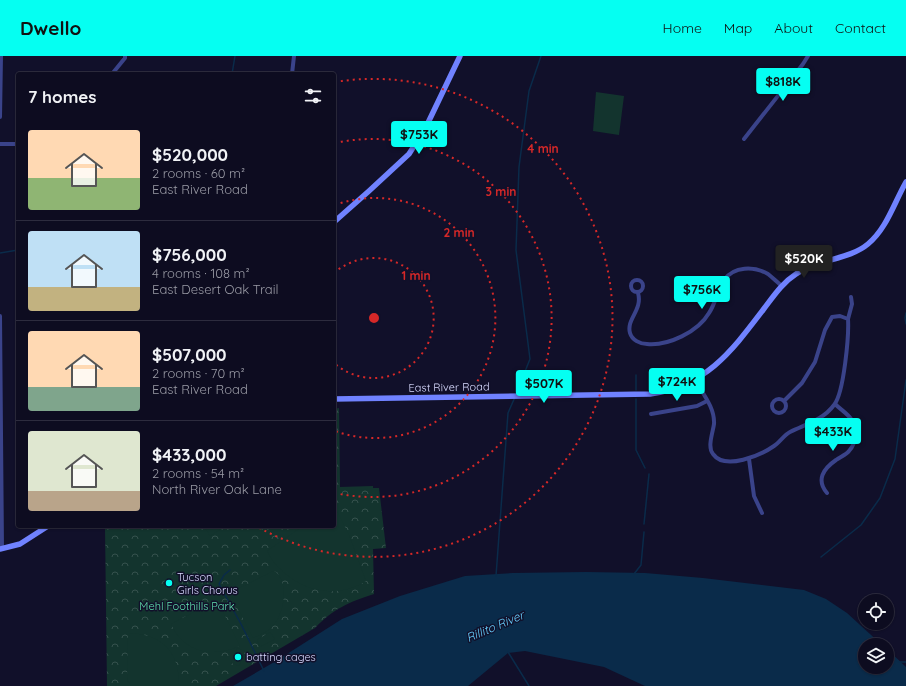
<!DOCTYPE html>
<html lang="en">
<head>
<meta charset="utf-8">
<style>
  :root { --surface:#0d0c20; --page:#161529; --text:#f1f3f6; --muted:#9a9ba5; --line:#2d2c3e; --accent:#05fff2 }
  body { margin:0; font-family:Quicksand,sans-serif; background:var(--page); color:var(--text); height:100vh; display:flex; flex-direction:column; font-size:15px; white-space:nowrap }
  * { box-sizing:border-box; margin:0 }
  p { font-size:13px; color:var(--muted) }
  .icon { flex:none; width:22px; height:22px; fill:none; stroke:currentColor; stroke-width:2; stroke-linecap:round; stroke-linejoin:round }
  .map { position:relative; flex:1; overflow:hidden }
  .side { position:absolute; left:16px; top:16px; width:320px; height:456px; display:flex; flex-direction:column; background:var(--surface); border-radius:4px; box-shadow:0 1px 3px #0004,0 0 0 1px var(--line) }
  .side>* { flex:none }
  .fabs { position:absolute; left:858px; top:538px; display:grid; gap:8px }
  .fabs a { display:grid; place-items:center; width:36px; height:36px; border-radius:50%; background:var(--surface); box-shadow:0 1px 3px #0004,0 0 0 1px var(--line); font-size:20px }
  .price { position:absolute; translate:-50% -34px; padding:0 9px; border-radius:4px; background:var(--accent); color:#111; font-size:13px; line-height:26px; filter:drop-shadow(0 1px 2px #0008) }
  .price::after { content:''; position:absolute; left:50%; top:24px; width:12px; height:9px; margin-left:-6px; background:inherit; clip-path:polygon(0 0,100% 0,50% 100%) }
  .price.on { background:#222; color:#fff }
  ul { padding:0; list-style:none }
  li { display:flex; align-items:center; gap:12px; height:100px; padding:0 12px }
  li+li { border-top:1px solid var(--line) }
  li span { display:grid; place-items:center; flex:none; width:112px; height:80px; border-radius:4px; color:#555 }
  li>.icon { margin-inline-start:auto }
  span .icon { width:48px; height:48px; fill:#fffc; stroke-width:1 }
  li b { font-size:17px }
  h2 { display:flex; justify-content:space-between; align-items:center; height:48px; padding:0 12px; font-size:17px }
  header { display:flex; align-items:center; gap:24px; box-sizing:border-box; height:56px; padding:0 20px; background:var(--accent); color:#111 }
  header strong { font-size:19px }
  nav { display:flex; gap:22px; margin-inline-start:auto; font-size:14px }
  .map>svg:first-child { display:block }
</style>
</head>
<body>
<header>
<strong>Dwello</strong>
<nav><a>Home</a><a>Map</a><a>About</a><a>Contact</a></nav>
</header>
<div class="map">
<svg width="906" height="630" viewBox="0 0 906 630">
  <defs>
    <pattern id="forest-crowns" width="20" height="18" patternUnits="userSpaceOnUse"><rect width="20" height="18" fill="#13342e"/><path d="M2 6a3 3 0 1 1 6 0M12 15a3 3 0 1 1 6 0" fill="none" stroke="#35514d"/></pattern>
  </defs>
  <rect width="100%" height="100%" fill="#11102a"/>
  <path fill="url(#forest-crowns)" d="M339 352 340 431 373 430V432H379L386 492 373 493 374 538C349 546 333 553 315 572L216 630H107L105 470H334V353Z"/>
  <path fill="#13342e" d="M596 36 624 40 619 79 593 75Z
    M334 456 338 457 349 479 366 525C336 544 300 535 277 510 273 506 270 500 267 495L303 470H334Z
    M204 470H226L210 480Z
    M273 515C278 516 278 519 281 523 287 538 283 559 272 571 267 576 260 579 253 582L232 540 234 535Z
    M215 545 219 548 240 590C213 602 184 597 171 568Z
    M270 576 275 583 260 591 257 584Z
    M128 577C161 578 179 594 179 628H130L127 624Z
    M237 592 245 595 239 610 231 607Z"/>
  <path fill="#0a2b4a" d="M586 516 645 517 703 522 804 534 826 543 847 557 882 589H865V611H887V593L906 611V630H645L604 611 525 595 508 597 468 630H233L276 605 342 563 400 540 465 520 513 517Z"/>
  <g fill="none" stroke-linecap="round" stroke-linejoin="round">
    <path stroke="#0a2b4a" stroke-width="1.5" d="M232 18 235 0
      M0 197 18 194
      M906 257 905 262 906 268
      M636 319V334
      M516 338 530 303 516 194 519 111 529 35 541 0
      M636 343V394L645 412
      M644 468 649 418
      M821 501 861 469 880 442 895 403 906 324
      M230 514 224 519 219 528 241 568 264 615
      M634 518 641 509 644 476
      M496 520 508 357 515 341
      M508 596 529 630
      M898 606H906"/>
    <path stroke="#3a438a" stroke-width="4" d="M112 18 125 2V0
      M292 18 294 0
      M0 61 1 0
      M744 83 803 8 808 0
      M0 88H18
      M631 230a6 6 0 1 1 12 0a6 6 0 1 1-12 0Z
      M638 237C643 254 626 263 630 277 632 284 640 288 647 288 668 290 698 276 709 257 716 247 717 234 724 224 734 210 754 210 768 218 773 222 777 226 782 230
      M0 260 2 493
      M848 263 852 248 851 241
      M695 324C703 338 715 352 714 368 713 376 707 391 713 398 725 415 761 399 774 390 780 386 784 379 790 376 806 368 823 364 834 349 844 337 849 279 848 263L840 260 832 261 825 274 815 306 802 327 784 345
      M772 350a7 7 0 1 1 14 0a7 7 0 1 1-14 0Z
      M651 358 697 350 707 345
      M749 403 754 440 762 457
      M827 437C816 424 823 413 836 404 840 401 846 399 849 395 857 386 858 373 851 363 848 358 840 353 835 348"/>
    <path stroke="#7082ff" stroke-width="5.5" d="M334 166 369 135 409 98 426 71 460 0
      M334 343 650 338C706 330 731 296 763 254 773 241 782 227 796 218 817 203 849 204 868 188 887 172 894 147 906 126
      M0 493 20 488 48 470"/>
  </g>
  <g fill="none" stroke="#d62828" stroke-width="2" stroke-dasharray="2 4">
    <path d="M334 217A60 60 0 1 1 334 307"/>
    <path d="M335 149A120 120 0 1 1 335 375"/>
    <path d="M335 87A179 179 0 1 1 335 437"/>
    <path d="M335 26A239 239 0 1 1 256 470"/>
  </g>
  <g fill="#05fff2" stroke="#11102a" stroke-width="1.5">
    <circle cx="169" cy="527" r="4"/>
    <circle cx="238" cy="601" r="4"/>
  </g>
  <g text-anchor="middle" dominant-baseline="central" stroke-width="3" stroke-linejoin="round" paint-order="stroke">
    <g font-size="11" fill="#d9dbff" stroke="#11102a">
      <text transform="translate(449 331) rotate(-1)">East River Road</text>
    </g>
    <g font-size="11" fill="#d9dbff" stroke="#11102a" text-anchor="start">
      <text x="177" y="521">Tucson<tspan x="177" dy="13">Girls Chorus</tspan></text>
      <text x="246" y="601">batting cages</text>
    </g>
    <g font-size="11" fill="#61e3af" stroke="#11102a">
      <text x="187" y="550">Mehl Foothills Park</text>
    </g>
    <g font-size="12" font-style="italic" fill="#67d0ff" stroke="#11102a">
      <text transform="translate(495 570) rotate(-23)">Rillito River</text>
    </g>
  </g>
  <circle cx="374" cy="262" r="6" fill="#d62828" stroke="#11102a" stroke-width="2"/>
  <g font-size="12" text-anchor="middle" font-weight="bold" fill="#d62828" stroke="#11102a" stroke-width="3" stroke-linejoin="round" paint-order="stroke">
    <text x="543" y="97">4 min</text>
    <text x="501" y="140">3 min</text>
    <text x="459" y="181">2 min</text>
    <text x="416" y="224">1 min</text>
  </g>
</svg>
<div class="fabs">
<a><svg class="icon" aria-label="locate" viewBox="0 0 24 24"><circle cx="12" cy="12" r="6"/><path d="M12 2v4M12 18v4M2 12h4M18 12h4"/></svg></a>
<a><svg class="icon" aria-label="layers" viewBox="0 0 24 24"><path d="M12 4l9 5-9 5-9-5zM3 14l9 5 9-5"/></svg></a>
</div>
<b class="price" style="left:783px;top:46px">$818K</b>
<b class="price" style="left:419px;top:99px">$753K</b>
<b class="price on" style="left:804px;top:223px">$520K</b>
<b class="price" style="left:702px;top:254px">$756K</b>
<b class="price" style="left:677px;top:346px">$724K</b>
<b class="price" style="left:544px;top:348px">$507K</b>
<b class="price" style="left:833px;top:396px">$433K</b>
<section class="side">
<h2>7 homes<svg class="icon" aria-label="filters" viewBox="0 0 24 24"><path d="M4 7h16M4 17h16"/><circle cx="9" cy="7" r="2"/><circle cx="15" cy="17" r="2"/></svg></h2>
<ul>
<li><span style="background:linear-gradient(#ffd9b3 60%,#8fb573 0)"><svg class="icon" aria-label="home" viewBox="0 0 24 24"><path d="M3 11l9-7 9 7M6 9v11h12V9"/></svg></span><div><b>$520,000</b><p>2 rooms · 60 m²</p><p>East River Road</p></div></li>
<li><span style="background:linear-gradient(#bfe0f5 70%,#c2b280 0)"><svg class="icon" aria-label="home" viewBox="0 0 24 24"><path d="M3 11l9-7 9 7M6 9v11h12V9"/></svg></span><div><b>$756,000</b><p>4 rooms · 108 m²</p><p>East Desert Oak Trail</p></div></li>
<li><span style="background:linear-gradient(#ffd9b3 70%,#7fa58c 0)"><svg class="icon" aria-label="home" viewBox="0 0 24 24"><path d="M3 11l9-7 9 7M6 9v11h12V9"/></svg></span><div><b>$507,000</b><p>2 rooms · 70 m²</p><p>East River Road</p></div></li>
<li><span style="background:linear-gradient(#dfe7d0 75%,#b9a48a 0)"><svg class="icon" aria-label="home" viewBox="0 0 24 24"><path d="M3 11l9-7 9 7M6 9v11h12V9"/></svg></span><div><b>$433,000</b><p>2 rooms · 54 m²</p><p>North River Oak Lane</p></div></li>
</ul>
</section>
</div>
</body>
</html>
